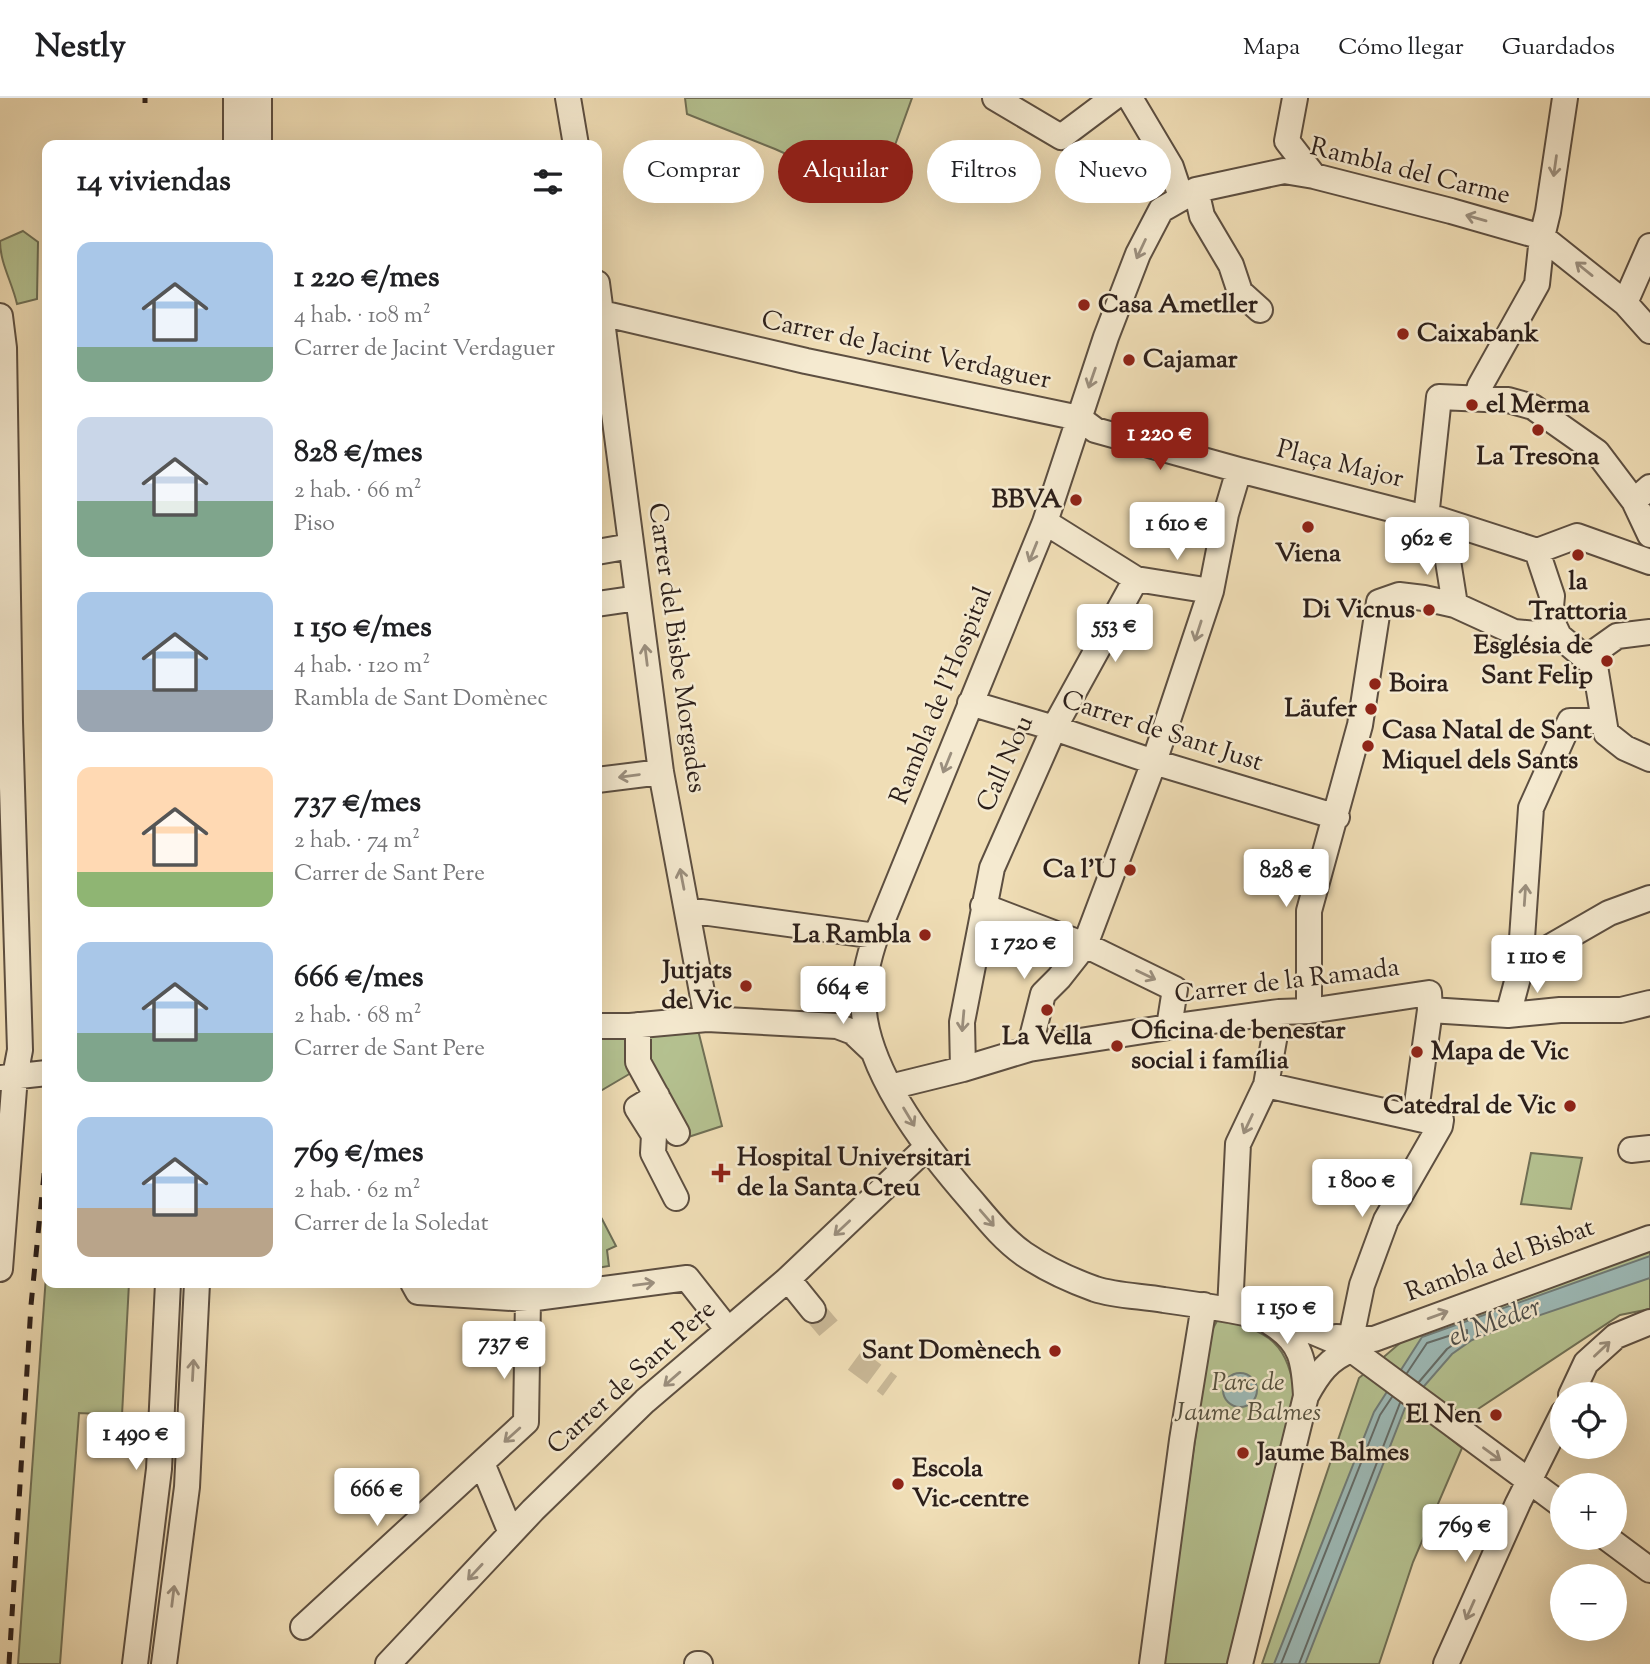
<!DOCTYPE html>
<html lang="es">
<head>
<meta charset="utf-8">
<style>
  :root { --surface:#fff; --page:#f2f2f2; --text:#202124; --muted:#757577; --line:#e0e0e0; --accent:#8f2418 }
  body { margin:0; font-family:"Sorts Mill Goudy",serif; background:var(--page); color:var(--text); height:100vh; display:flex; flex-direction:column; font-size:26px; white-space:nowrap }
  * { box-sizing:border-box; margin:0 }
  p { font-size:23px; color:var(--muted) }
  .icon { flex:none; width:38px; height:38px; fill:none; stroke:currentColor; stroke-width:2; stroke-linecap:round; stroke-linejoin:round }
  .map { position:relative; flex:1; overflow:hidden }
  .sheet { position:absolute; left:42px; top:42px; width:560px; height:1148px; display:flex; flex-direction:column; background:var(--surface); border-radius:14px; box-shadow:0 7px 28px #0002 }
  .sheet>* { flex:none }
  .top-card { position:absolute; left:623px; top:42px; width:665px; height:63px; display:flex; gap:14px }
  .tools { position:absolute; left:1550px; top:1284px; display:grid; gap:14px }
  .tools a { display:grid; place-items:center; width:77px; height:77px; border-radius:50%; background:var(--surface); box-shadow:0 7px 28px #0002; font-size:35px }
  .price { position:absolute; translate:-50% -60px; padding:0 16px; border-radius:7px; background:#fff; color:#222; font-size:23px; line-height:46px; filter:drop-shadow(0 2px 4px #0008) }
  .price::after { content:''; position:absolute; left:50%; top:42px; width:21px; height:16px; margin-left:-10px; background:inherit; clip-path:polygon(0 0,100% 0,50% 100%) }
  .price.on { background:var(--accent); color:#fff }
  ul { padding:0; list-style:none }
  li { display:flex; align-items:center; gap:21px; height:175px; padding:0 35px }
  li span { display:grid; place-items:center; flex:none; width:196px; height:140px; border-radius:14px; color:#555 }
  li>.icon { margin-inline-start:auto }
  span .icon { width:84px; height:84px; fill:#fffc; stroke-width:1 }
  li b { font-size:30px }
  h2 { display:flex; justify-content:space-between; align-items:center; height:84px; padding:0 35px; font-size:30px }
  .chip { padding:0 24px; border-radius:32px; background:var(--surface); box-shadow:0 7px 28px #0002; font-size:24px; line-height:63px }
  .chip.on { background:var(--accent); color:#fff }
  header { display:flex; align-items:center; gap:42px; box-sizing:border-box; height:98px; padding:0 35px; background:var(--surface); border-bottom:2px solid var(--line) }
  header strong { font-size:33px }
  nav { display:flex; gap:38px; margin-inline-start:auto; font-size:24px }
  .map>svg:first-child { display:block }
</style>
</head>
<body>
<header>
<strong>Nestly</strong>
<nav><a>Mapa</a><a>Cómo llegar</a><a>Guardados</a></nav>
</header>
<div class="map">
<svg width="1650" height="1566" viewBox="0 0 1650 1566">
  <rect width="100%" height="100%" fill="#f0deb6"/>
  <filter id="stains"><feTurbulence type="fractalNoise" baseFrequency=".00286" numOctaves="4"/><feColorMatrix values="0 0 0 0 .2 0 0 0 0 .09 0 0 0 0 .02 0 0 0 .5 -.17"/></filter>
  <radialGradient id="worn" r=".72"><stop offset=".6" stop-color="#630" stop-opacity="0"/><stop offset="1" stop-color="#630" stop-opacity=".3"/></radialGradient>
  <path fill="#b5c291" stroke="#707056" stroke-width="2" d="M685 0H912L877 97 775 51 687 16Z
    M23 133 38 144 37 201 17 206C12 184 0 165 0 143Z
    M697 928 722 1028 673 1044 631 975 597 995V938Z
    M1531 1055 1582 1060 1571 1111 1521 1106Z
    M602 1121 616 1148 607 1152 609 1168 597 1170V1124Z
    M1650 1138V1211L1620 1217 1472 1315 1447 1338 1462 1350 1413 1464 1379 1566H1262L1359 1280 1420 1228Z
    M47 1164V1185H129L122 1317 79 1315 60 1566H18Z
    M1218 1221C1269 1233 1290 1245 1295 1301L1231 1566H1163L1210 1236Z"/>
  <path fill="#9dbab7" stroke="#707c78" stroke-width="2" d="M1650 1158V1180L1502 1230 1472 1242 1452 1256 1405 1310 1305 1566H1274L1374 1314 1422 1239Z
    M1223 1292a17 17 0 1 1 34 0a17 17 0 1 1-34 0Z"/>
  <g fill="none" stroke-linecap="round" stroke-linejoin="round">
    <path stroke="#646c68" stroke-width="2" d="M1407 1275 1427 1245 1467 1232V1237L1447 1251 1419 1284
      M1281 1566 1380 1317 1392 1299
      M1299 1566 1400 1305"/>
    <path stroke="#c9b897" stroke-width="24" stroke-dasharray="24 12" stroke-linecap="butt" d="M813 1212 830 1232
      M855 1262 890 1288"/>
    <g stroke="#5d4f41" stroke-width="28">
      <path id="minor" d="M259 0V47
        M568 0 576 47
        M995 0 1061 39 1113 0
        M1130 0 1171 69 1181 99
        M1295 0 1287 43 1314 78
        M236 47V0
        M1196 92 1202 118 1231 167 1240 194 1260 212
        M597 185 661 674 707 921
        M1625 205 1650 148
        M597 214 806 263 1079 320 1095 332 1239 372 1426 420 1438 421 1537 453 1552 498 1550 519 1559 538 1595 568 1606 635 1625 650 1650 661
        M0 218 4 250 10 624 20 952 15 978 0 1171
        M1477 300 1480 288 1537 186 1542 139 1548 114 1565 0
        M1634 403 1650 389
        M1426 420 1439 299 1508 302 1533 309 1597 354 1634 403 1650 437
        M1045 424 1136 481 1211 493
        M1445 444 1455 507
        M1537 453 1577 438 1650 464
        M597 454 631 448
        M597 506 638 500
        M1586 560 1617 538 1650 534
        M970 605 1054 630 1154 664 1337 719
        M597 682 661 674
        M983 808 1085 847 1175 891 1169 929
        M687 812 876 838
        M1522 865 1609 815 1650 800
        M1430 912 1508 917 1560 912H1621L1650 905
        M1309 913V813L1360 627 1379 504 1399 497 1424 500 1455 507 1514 534 1559 538
        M1508 917 1522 865 1521 855 1531 710 1570 623H1603
        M638 927V964L677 1035
        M597 928H630L707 921 837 928 853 934 872 952
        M1029 951 1043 896 1059 880 1085 847 1154 664 1211 493 1226 416 1239 372
        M963 971 962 924 992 770 1054 630 1136 481
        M1 980 47 975
        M1266 987 1415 1020
        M890 989 963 971 1029 951 1169 929 1279 914 1309 913 1429 895 1430 912 1415 1020 1428 1023 1441 1022 1440 1028 1386 1122 1362 1187 1351 1240
        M657 998 637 1010 654 1037 653 1055 676 1100
        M1631 1052 1650 1050
        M788 1181 813 1212
        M413 1185 418 1194 528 1201 687 1180 728 1232
        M1230 1212 1238 1046 1266 987 1279 914
        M1271 1225C1302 1244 1304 1263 1306 1298
        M1336 1239 1374 1241 1650 1140
        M1571 1297 1586 1265 1616 1238 1650 1224
        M482 1365 511 1435
        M1563 1408 1352 1252C1294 1220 1229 1211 1164 1202 1142 1198 1116 1198 1095 1191 1070 1182 1046 1171 1024 1156 1004 1142 988 1122 972 1103 930 1055 876 986 865 922 860 894 867 864 876 838L1045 424 1106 239 1138 156 1161 112 1196 92 1284 73 1314 78 1451 113 1542 139 1625 205 1650 233
        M1607 1440 1650 1472
        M303 1529 526 1324 528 1201
        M135 1566 159 1371 168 1185
        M164 1566 187 1389 197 1185
        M388 1566 533 1412 645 1303 788 1181 927 1049
        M697 1566H700
        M1152 1566 1182 1342 1204 1207
        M1240 1566 1306 1298C1318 1276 1329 1260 1352 1252
        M1446 1566 1518 1405 1563 1315"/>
    </g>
    <use href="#minor" stroke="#f5ead0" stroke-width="24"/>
    <path stroke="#2c1f1a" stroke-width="5" stroke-dasharray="12 12" stroke-linecap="butt" d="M145 5V0
      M9 1566 31 1207 47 1046"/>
  </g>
  <defs><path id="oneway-shaft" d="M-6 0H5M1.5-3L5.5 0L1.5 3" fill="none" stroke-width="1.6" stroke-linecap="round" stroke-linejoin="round" transform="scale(1.75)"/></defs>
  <g stroke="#9b8f7e">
    <use href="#oneway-shaft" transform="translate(1555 68) rotate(98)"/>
    <use href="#oneway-shaft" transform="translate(1476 120) rotate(-164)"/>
    <use href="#oneway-shaft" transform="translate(1141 151) rotate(115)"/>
    <use href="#oneway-shaft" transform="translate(1584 171) rotate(-141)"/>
    <use href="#oneway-shaft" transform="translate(1092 280) rotate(109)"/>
    <use href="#oneway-shaft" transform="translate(1033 454) rotate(112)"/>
    <use href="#oneway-shaft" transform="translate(1198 533) rotate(108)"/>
    <use href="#oneway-shaft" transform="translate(646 557) rotate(-97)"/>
    <use href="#oneway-shaft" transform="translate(947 665) rotate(112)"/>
    <use href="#oneway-shaft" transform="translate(629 678) rotate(172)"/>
    <use href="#oneway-shaft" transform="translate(682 781) rotate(-101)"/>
    <use href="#oneway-shaft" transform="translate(1525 797) rotate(-86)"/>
    <use href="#oneway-shaft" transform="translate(1146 877) rotate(26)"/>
    <use href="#oneway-shaft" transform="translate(963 923) rotate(95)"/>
    <use href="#oneway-shaft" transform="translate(909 1019) rotate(59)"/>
    <use href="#oneway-shaft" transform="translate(1248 1026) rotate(115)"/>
    <use href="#oneway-shaft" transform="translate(987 1120) rotate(49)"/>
    <use href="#oneway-shaft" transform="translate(842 1130) rotate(137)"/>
    <use href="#oneway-shaft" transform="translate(644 1186) rotate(-8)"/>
    <use href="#oneway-shaft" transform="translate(1438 1217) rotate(-20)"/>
    <use href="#oneway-shaft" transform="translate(1602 1251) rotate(-43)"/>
    <use href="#oneway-shaft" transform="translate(193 1272) rotate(-87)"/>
    <use href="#oneway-shaft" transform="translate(672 1281) rotate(139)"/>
    <use href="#oneway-shaft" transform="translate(512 1337) rotate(138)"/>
    <use href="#oneway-shaft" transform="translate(1492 1356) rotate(36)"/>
    <use href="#oneway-shaft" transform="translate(475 1474) rotate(133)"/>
    <use href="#oneway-shaft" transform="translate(173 1498) rotate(-83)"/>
    <use href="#oneway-shaft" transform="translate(1470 1512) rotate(114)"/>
  </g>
  <g fill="#8f2418" stroke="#f5ead0" stroke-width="2.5">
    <circle cx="1084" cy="207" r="7"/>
    <circle cx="1403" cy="236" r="7"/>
    <circle cx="1129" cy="262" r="7"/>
    <circle cx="1472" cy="307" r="7"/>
    <circle cx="1538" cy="332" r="7"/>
    <circle cx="1076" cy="402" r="7"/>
    <circle cx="1308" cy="429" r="7"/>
    <circle cx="1578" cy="457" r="7"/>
    <circle cx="1429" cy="512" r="7"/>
    <circle cx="1607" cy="563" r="7"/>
    <circle cx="1375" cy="586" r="7"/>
    <circle cx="1371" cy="611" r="7"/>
    <circle cx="1368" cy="648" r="7"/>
    <circle cx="1130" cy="772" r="7"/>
    <circle cx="925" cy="837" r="7"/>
    <circle cx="746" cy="888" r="7"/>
    <circle cx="1047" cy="912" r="7"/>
    <circle cx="1117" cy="948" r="7"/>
    <circle cx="1417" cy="954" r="7"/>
    <circle cx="1570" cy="1008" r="7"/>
    <path d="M717.5 1064.5h7v7h7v7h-7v7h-7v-7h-7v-7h7z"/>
    <circle cx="1055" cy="1253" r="7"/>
    <circle cx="1496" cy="1317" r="7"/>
    <circle cx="1243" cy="1355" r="7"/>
    <circle cx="898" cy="1386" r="7"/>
  </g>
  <g text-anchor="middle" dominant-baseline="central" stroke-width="5" stroke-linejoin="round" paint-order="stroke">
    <g font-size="26" fill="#2c1f1a" stroke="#f5ead0">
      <text transform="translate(1410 74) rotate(14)">Rambla del Carme</text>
      <text transform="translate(906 253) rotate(12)">Carrer de Jacint Verdaguer</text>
      <text transform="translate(1340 367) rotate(14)">Plaça Major</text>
      <text transform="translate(676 550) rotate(82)">Carrer del Bisbe Morgades</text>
      <text transform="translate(942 598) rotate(-68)">Rambla de l'Hospital</text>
      <text transform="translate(1162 634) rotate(18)">Carrer de Sant Just</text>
      <text transform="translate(1006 666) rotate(-66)">Call Nou</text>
      <text transform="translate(1287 884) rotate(-7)">Carrer de la Ramada</text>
      <text transform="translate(1500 1163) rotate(-20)">Rambla del Bisbat</text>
      <text transform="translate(632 1280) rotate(-42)">Carrer de Sant Pere</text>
    </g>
    <g font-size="26" font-weight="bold" fill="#2c1f1a" stroke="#f5ead0" text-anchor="start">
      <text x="1098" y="207">Casa Ametller</text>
      <text x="1417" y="236">Caixabank</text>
      <text x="1143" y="262">Cajamar</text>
      <text x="1486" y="307">el Merma</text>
      <text x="1538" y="359" text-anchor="middle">La Tresona</text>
      <text x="1062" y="402" text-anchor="end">BBVA</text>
      <text x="1308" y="456" text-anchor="middle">Viena</text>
      <text x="1578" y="484" text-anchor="middle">la<tspan x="1578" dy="30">Trattoria</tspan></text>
      <text x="1415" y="512" text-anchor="end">Di Vicnus</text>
      <text x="1593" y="548" text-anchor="end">Església de<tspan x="1593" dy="30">Sant Felip</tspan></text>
      <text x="1389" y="586">Boira</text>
      <text x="1357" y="611" text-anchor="end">Läufer</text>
      <text x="1382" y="633">Casa Natal de Sant<tspan x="1382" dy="30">Miquel dels Sants</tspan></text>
      <text x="1116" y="772" text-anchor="end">Ca l'U</text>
      <text x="911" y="837" text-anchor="end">La Rambla</text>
      <text x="732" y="873" text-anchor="end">Jutjats<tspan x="732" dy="30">de Vic</tspan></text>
      <text x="1131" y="933">Oficina de benestar<tspan x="1131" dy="30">social i família</tspan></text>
      <text x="1047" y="939" text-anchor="middle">La Vella</text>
      <text x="1431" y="954">Mapa de Vic</text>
      <text x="1556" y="1008" text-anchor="end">Catedral de Vic</text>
      <text x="737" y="1060">Hospital Universitari<tspan x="737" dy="30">de la Santa Creu</tspan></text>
      <text x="1041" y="1253" text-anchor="end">Sant Domènech</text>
      <text x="1482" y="1317" text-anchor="end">El Nen</text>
      <text x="1257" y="1355">Jaume Balmes</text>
      <text x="912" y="1371">Escola<tspan x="912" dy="30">Vic-centre</tspan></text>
    </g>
    <g font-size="26" font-style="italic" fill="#55503e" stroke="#f5ead0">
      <text x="1248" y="1285">Parc de<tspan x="1248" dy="30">Jaume Balmes</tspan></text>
    </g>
    <g font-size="28" font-style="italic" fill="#4e4e49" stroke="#f5ead0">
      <text transform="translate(1495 1225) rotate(-20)">el Mèder</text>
    </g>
  </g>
  <rect width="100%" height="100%" filter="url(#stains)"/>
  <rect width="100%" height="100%" fill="url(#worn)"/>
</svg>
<div class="tools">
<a><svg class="icon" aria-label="locate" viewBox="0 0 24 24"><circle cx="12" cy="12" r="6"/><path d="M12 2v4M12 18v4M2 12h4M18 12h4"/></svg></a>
<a>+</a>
<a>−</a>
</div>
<b class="price on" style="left:1160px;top:374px">1 220 €</b>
<b class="price" style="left:1177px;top:464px">1 610 €</b>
<b class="price" style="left:1427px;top:479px">962 €</b>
<b class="price" style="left:1115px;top:566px">553 €</b>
<b class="price" style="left:1286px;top:811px">828 €</b>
<b class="price" style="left:1024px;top:883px">1 720 €</b>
<b class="price" style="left:1537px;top:897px">1 110 €</b>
<b class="price" style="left:843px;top:928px">664 €</b>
<b class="price" style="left:1362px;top:1121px">1 800 €</b>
<b class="price" style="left:1287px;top:1248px">1 150 €</b>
<b class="price" style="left:504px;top:1283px">737 €</b>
<b class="price" style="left:136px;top:1374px">1 490 €</b>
<b class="price" style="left:377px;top:1430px">666 €</b>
<b class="price" style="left:1465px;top:1466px">769 €</b>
<div class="top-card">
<a class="chip">Comprar</a>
<a class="chip on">Alquilar</a>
<a class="chip">Filtros</a>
<a class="chip">Nuevo</a>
</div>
<section class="sheet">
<h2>14 viviendas<svg class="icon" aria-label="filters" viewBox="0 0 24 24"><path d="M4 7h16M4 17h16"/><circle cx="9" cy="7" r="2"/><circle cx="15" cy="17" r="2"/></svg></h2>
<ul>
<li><span style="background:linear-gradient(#a9c7e8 75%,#7fa58c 0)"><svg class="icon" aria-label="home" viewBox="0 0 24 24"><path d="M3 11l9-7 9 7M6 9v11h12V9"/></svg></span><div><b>1 220 €/mes</b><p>4 hab. · 108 m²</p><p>Carrer de Jacint Verdaguer</p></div></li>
<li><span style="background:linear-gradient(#c9d6e8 60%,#7fa58c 0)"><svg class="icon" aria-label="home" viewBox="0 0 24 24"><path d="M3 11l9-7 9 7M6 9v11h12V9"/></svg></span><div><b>828 €/mes</b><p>2 hab. · 66 m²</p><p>Piso</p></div></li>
<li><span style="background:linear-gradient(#a9c7e8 70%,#9aa5b1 0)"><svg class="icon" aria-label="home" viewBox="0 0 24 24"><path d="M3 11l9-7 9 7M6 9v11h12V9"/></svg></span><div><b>1 150 €/mes</b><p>4 hab. · 120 m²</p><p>Rambla de Sant Domènec</p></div></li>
<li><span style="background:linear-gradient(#ffd9b3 75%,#8fb573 0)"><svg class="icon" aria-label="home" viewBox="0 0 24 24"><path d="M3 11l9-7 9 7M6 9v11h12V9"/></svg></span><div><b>737 €/mes</b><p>2 hab. · 74 m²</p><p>Carrer de Sant Pere</p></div></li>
<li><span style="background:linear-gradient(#a9c7e8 65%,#7fa58c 0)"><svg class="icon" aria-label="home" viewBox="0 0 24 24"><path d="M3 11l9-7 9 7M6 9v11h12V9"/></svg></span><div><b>666 €/mes</b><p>2 hab. · 68 m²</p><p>Carrer de Sant Pere</p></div></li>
<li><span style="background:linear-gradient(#a9c7e8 65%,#b9a48a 0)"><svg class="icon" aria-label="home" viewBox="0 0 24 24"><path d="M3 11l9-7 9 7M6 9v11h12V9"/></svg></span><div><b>769 €/mes</b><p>2 hab. · 62 m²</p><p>Carrer de la Soledat</p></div></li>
</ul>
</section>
</div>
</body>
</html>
